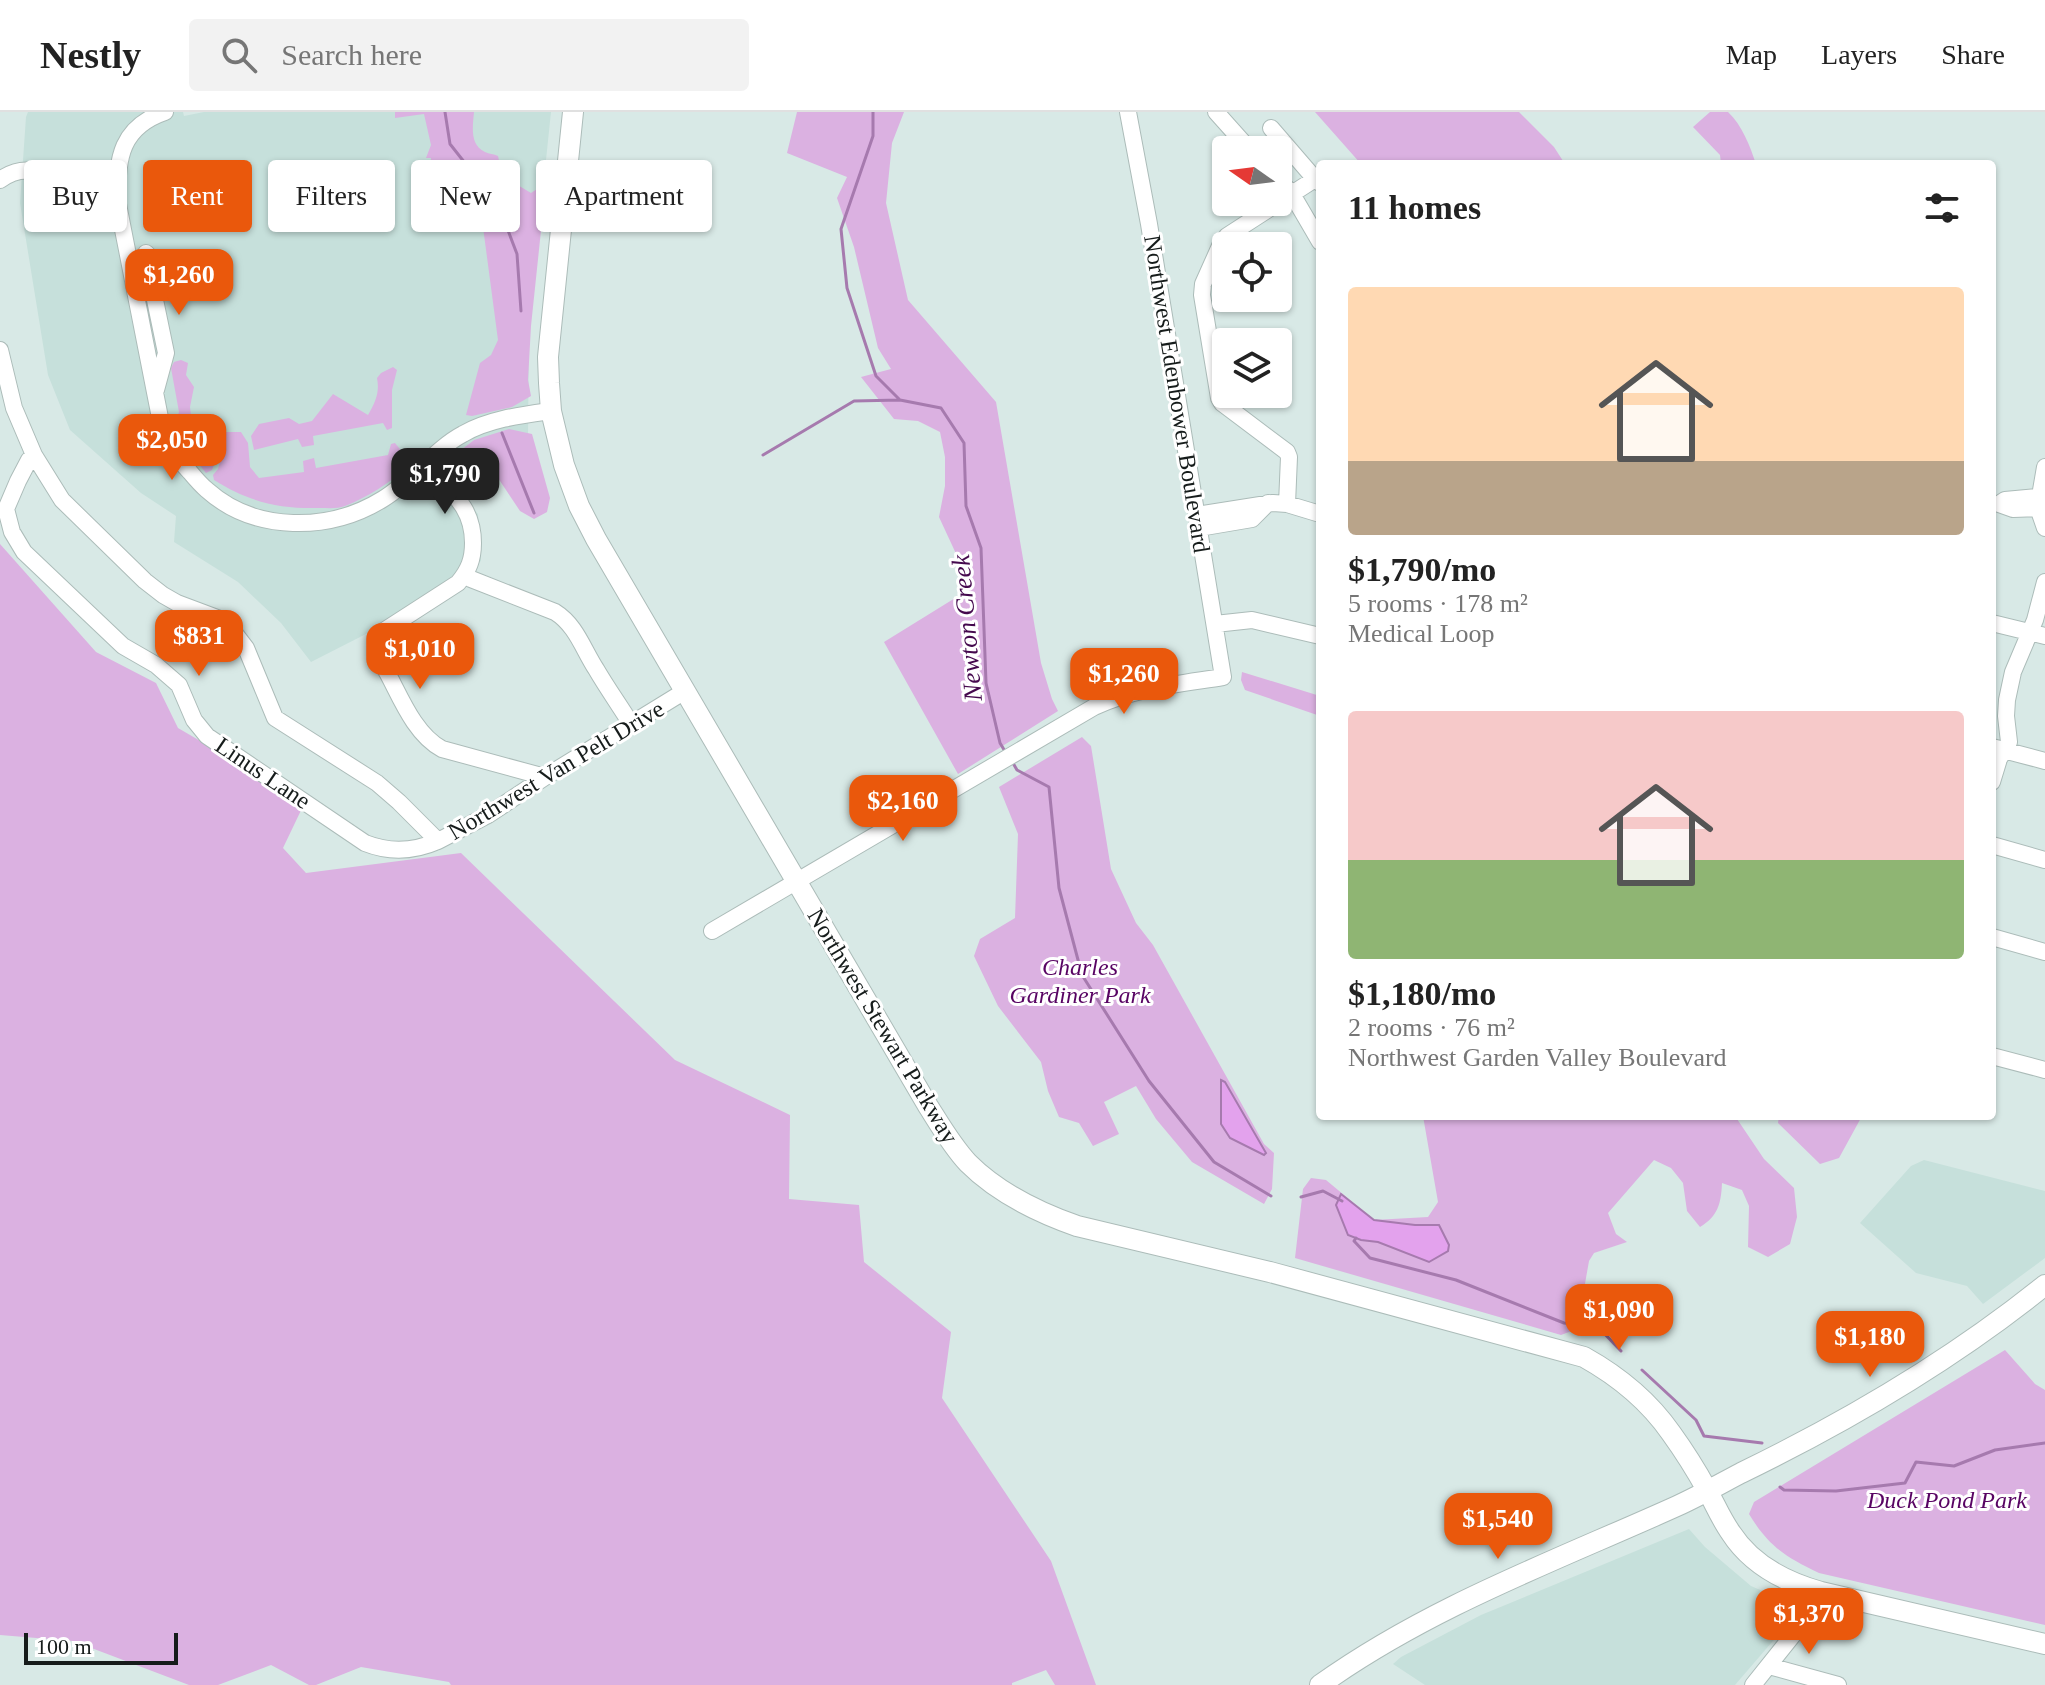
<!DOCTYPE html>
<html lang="en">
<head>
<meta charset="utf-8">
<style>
  :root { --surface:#fff; --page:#f2f2f2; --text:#222; --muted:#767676; --line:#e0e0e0; --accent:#ea580c }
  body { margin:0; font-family:"Times New Roman",serif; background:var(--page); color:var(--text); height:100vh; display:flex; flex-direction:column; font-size:30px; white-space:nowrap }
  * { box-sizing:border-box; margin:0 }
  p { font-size:26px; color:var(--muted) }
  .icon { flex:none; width:44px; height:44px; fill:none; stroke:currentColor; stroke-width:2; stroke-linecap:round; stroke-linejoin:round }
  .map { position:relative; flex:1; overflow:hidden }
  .details { position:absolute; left:1316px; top:48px; width:680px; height:960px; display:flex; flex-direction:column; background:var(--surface); border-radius:8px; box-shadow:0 2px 6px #0004 }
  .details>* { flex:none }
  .hud { position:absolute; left:24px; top:48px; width:760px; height:72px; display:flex; gap:16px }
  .needle { width:52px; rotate:284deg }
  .fabs { position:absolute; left:1212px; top:24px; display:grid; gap:16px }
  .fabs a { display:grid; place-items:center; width:80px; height:80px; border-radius:8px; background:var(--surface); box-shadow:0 2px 6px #0004; font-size:40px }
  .scale { position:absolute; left:24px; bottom:20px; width:154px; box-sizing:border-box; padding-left:8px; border:4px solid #161c1b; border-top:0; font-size:22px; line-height:28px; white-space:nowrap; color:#161c1b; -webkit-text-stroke:6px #fff; paint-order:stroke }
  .price { position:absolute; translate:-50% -68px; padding:0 18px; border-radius:16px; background:var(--accent); color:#fff; font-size:26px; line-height:52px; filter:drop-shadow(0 2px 4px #0008) }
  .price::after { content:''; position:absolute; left:50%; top:48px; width:24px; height:18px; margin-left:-12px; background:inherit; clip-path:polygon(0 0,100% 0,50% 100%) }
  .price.current { background:#222; color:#fff }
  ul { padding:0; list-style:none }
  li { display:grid; align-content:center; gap:16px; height:424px; padding:0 32px }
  li span { display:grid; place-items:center; height:248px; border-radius:8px; color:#555 }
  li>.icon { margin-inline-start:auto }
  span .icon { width:144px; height:144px; fill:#fffc; stroke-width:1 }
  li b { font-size:34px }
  h2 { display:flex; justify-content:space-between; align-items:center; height:96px; padding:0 32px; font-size:34px }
  .tag { padding:0 28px; border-radius:8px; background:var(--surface); box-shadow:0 2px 6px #0004; font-size:28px; line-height:72px }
  .tag.current { background:var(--accent); color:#fff }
  header { display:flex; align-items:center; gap:48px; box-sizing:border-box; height:112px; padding:0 40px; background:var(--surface); border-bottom:2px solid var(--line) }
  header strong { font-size:38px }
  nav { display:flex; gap:44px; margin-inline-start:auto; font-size:28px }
  .search { width:560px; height:72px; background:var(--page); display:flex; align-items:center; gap:20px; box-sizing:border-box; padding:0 28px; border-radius:8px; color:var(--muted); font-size:30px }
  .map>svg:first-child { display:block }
</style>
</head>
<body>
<header>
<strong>Nestly</strong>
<div class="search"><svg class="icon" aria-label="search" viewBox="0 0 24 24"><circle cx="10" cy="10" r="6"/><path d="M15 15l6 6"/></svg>Search here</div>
<nav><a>Map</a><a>Layers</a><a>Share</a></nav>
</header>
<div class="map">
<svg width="2045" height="1573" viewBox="0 0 2045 1573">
  <rect width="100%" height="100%" fill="#d8e9e6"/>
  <path fill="#c6e0db" d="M28 0H183L184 4 204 0H551L529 211 528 326 474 328 440 355 478 402 481 449 364 523 311 550 281 511 238 470 174 430 176 404 141 381 70 318 48 263 20 91 26 5Z
    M1924 1048 2045 1079V1146L1983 1192 1967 1174 1916 1161 1860 1111 1911 1054Z
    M1689 1417 1705 1435 1751 1474 1788 1490 1791 1508 1735 1573H1425L1393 1552 1401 1545 1481 1503Z"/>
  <path fill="#dbb1e1" d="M395 0H474C473 13 469 33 485 40 489 42 494 42 498 44L500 53 497 60C471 78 447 93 415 95L414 89 418 74 428 72 431 46H426L431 33 424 2 395 6Z
    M797 0H904L892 31 886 91 908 188 996 290 1041 551 1052 587 1058 599 958 662 884 530 960 483 971 474 939 405 945 374V345L940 320 918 309 894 307 861 265 891 257 878 236 854 135 837 86 847 65 787 41Z
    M1315 0H1519L1554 35 1565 52H1361Z
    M1710 0H1728C1742 13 1750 34 1756 52H1721L1720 43 1693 15Z
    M546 71 531 214 528 268 531 284 512 295 472 304 466 303 480 251 491 243 498 228 483 115 479 114 475 105V94L516 72 531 81Z
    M181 248 188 251 186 263 194 275 190 295 191 304 201 320 209 342 216 347 212 358 206 361 181 330 174 315 179 300 171 256 174 250Z
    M393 255 397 258 392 278V316L387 318 383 311 313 324 314 333 302 335 298 327 254 338 251 324 259 312 289 306 299 312 312 309 333 282 368 303C375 291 380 281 377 266L381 261Z
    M509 317 532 322 550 386 547 400 534 407 520 399 482 342 452 345 474 328Z
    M222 320H241L248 331 250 355 259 366 304 360 303 349 314 346 316 356 388 343 391 332 395 331 408 347V355C389 371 368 385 345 394 338 397 328 396 320 396 279 397 249 390 214 368L213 363 218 357 224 334 217 326Z
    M0 432 96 540 156 571 178 616 305 690 283 736 306 761 461 741 675 948 790 1003 789 1087 859 1093 864 1150 951 1220 942 1286 1051 1449 1096 1573H1055L1046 1558 1012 1571V1573H451L449 1570 361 1555 316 1573H309L271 1553 218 1573H189L73 1529 0 1523Z
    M1242 560 1320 584V604L1245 578 1241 568Z
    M1082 625 1091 634 1111 757 1136 811 1153 833 1264 1032 1274 1041 1272 1077 1264 1092 1192 1050 1156 1007 1136 974 1104 990 1119 1022 1093 1034 1079 1011 1059 1005 1048 979 1041 950 998 894 974 844 980 827 1015 806 1018 722 999 675Z
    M1423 1004H1735L1764 1047 1794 1076 1797 1105 1790 1132 1768 1145 1748 1135 1749 1094 1742 1078 1722 1071C1721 1092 1718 1104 1700 1115L1687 1099 1683 1071 1671 1056 1654 1048 1608 1101 1616 1122 1627 1130 1594 1141 1589 1149 1577 1217 1561 1223 1295 1146 1303 1077 1311 1066 1326 1068 1374 1108 1428 1105 1438 1090Z
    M1779 1004H1862L1839 1046 1820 1052 1778 1011Z
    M2005 1238 2035 1272 2045 1278V1513L1819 1461C1786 1445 1769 1435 1749 1402L1754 1390Z"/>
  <path fill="#e3a2ed" stroke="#a67aae" stroke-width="2" d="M1221 968 1225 970 1266 1041 1264 1043 1230 1026 1221 1012Z
    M1341 1082 1374 1108 1415 1113H1439L1449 1133 1448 1139 1429 1150 1378 1130 1361 1128 1348 1123 1336 1093Z"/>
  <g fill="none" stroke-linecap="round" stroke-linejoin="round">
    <path stroke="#a67aae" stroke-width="3" d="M445 0 450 32 476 65
      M873 0V24L841 117 847 176 876 264 900 288 941 296 964 331 966 394 981 436 986 571 1000 631 1006 641
      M496 87 517 142 521 199
      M502 321 534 401
      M763 343 854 289 900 288
      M1013 651 1017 658 1049 675 1059 776 1082 863 1149 969 1214 1050 1271 1084
      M1301 1085 1323 1079 1342 1089
      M1356 1126 1354 1129 1370 1146 1456 1168 1564 1211 1598 1215 1621 1239
      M1642 1258 1696 1308 1704 1324 1762 1331
      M1780 1375 1784 1378 1836 1379 1905 1371 1916 1350 1954 1354 1995 1338 2045 1331"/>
    <g stroke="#acbcb9" stroke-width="18">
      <path id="minor" d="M165 0C121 15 117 46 117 87L163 321C169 337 179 348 190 360 195 366 201 373 207 378 255 421 330 420 383 387 413 369 433 338 463 322 489 307 522 303 551 299
        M1216 0 1250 38
        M1271 16 1315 67 1320 71
        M1278 67 1292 82 1320 130
        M0 68C35 42 59 76 91 85 99 88 108 87 117 87
        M146 141 151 146 154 159V183L166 241 156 278
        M0 238 14 296 34 343 62 388 145 469 163 483 177 491 217 506 233 519 246 536 275 606 377 671 399 690 438 729 488 703 545 665 685 579
        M34 343 29 348 18 369 6 397 12 420 24 440 123 534 156 553 179 573 194 608 207 624 365 731C390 741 413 740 438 729
        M426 353C448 379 473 392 473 431 473 447 469 458 458 471L379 522C376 528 375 533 377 541 379 548 385 556 389 564 402 589 416 623 442 637L545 665
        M2045 355 2038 396 2045 416
        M1287 392 1289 345 1287 340 1222 291 1219 286 1202 183 1203 172 1220 134 1227 124 1315 67
        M2038 396 2013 397 1999 392 2005 388 2038 385
        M1197 403 1273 391 1287 392 1320 402
        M1199 416 1252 407 1268 391
        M465 463 471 467 555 500C576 513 583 537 596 557 607 576 620 594 631 612
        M1992 511 2045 524
        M1215 512 1252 508 1320 524
        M1992 635 2045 649
        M1992 670 1999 647 2009 630 2006 604 2007 588 2013 560 2035 508 2045 470
        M1992 733 2045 748
        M712 819 1094 595C1135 576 1179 572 1223 565L1149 112 1128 0
        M1992 825 2045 840
        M1992 944 2045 958
        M1769 1554 1838 1573
        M1753 1573 1813 1498 1821 1480"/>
    </g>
    <g stroke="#acbcb9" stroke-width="22">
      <path id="major" d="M573 0 548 245 549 271 551 299 564 353 579 394 596 427 928 994C940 1013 952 1034 968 1051 998 1081 1037 1100 1077 1114L1270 1160 1584 1245C1618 1264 1648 1288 1671 1321 1684 1339 1696 1358 1707 1378 1715 1392 1721 1407 1731 1421 1751 1452 1785 1470 1821 1480L2045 1532
        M1320 1573C1429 1495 1555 1449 1677 1394 1699 1384 1720 1372 1741 1361 1848 1309 1952 1248 2045 1173"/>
    </g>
    <use href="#minor" stroke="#fff" stroke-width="16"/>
    <use href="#major" stroke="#fff" stroke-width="20"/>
  </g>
  <g text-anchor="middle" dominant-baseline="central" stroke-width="6" stroke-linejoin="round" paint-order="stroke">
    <g font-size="24" fill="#161c1b" stroke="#fff">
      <text transform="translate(1177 282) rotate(81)">Northwest Edenbower Boulevard</text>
      <text transform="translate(556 658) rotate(-31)">Northwest Van Pelt Drive</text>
      <text transform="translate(263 661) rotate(34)">Linus Lane</text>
      <text transform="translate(883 914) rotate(59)">Northwest Stewart Parkway</text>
    </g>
    <g font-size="24" font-style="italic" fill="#580463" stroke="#fff">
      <text x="1080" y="855">Charles<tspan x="1080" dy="28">Gardiner Park</tspan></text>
      <text x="1947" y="1388">Duck Pond Park</text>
    </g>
    <g font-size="26" font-style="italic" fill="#45094e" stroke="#fff">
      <text transform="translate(967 516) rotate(-95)">Newton Creek</text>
    </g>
  </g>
</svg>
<div class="fabs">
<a><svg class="needle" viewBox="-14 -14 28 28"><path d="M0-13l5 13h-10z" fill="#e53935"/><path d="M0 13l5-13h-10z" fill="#767676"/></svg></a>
<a><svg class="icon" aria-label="locate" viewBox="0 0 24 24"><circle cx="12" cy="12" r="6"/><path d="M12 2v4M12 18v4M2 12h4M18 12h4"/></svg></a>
<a><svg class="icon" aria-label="layers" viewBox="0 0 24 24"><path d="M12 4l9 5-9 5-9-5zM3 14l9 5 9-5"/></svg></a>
</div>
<div class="scale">100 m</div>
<b class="price" style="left:179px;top:205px">$1,260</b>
<b class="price" style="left:172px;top:370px">$2,050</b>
<b class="price current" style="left:445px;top:404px">$1,790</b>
<b class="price" style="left:199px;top:566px">$831</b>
<b class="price" style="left:420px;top:579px">$1,010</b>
<b class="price" style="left:1124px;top:604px">$1,260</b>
<b class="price" style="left:903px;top:731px">$2,160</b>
<b class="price" style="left:1619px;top:1240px">$1,090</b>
<b class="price" style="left:1870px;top:1267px">$1,180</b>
<b class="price" style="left:1498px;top:1449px">$1,540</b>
<b class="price" style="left:1809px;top:1544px">$1,370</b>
<div class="hud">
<a class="tag">Buy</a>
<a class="tag current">Rent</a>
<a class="tag">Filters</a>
<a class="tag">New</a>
<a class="tag">Apartment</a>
</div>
<section class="details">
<h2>11 homes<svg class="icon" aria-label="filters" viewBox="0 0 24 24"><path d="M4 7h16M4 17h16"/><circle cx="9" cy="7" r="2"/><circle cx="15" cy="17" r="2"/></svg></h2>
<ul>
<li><span style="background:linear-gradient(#ffd9b3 70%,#b9a48a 0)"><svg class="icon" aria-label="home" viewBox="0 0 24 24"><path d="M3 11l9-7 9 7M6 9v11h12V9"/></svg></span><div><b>$1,790/mo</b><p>5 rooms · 178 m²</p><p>Medical Loop</p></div></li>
<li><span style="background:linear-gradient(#f6c9c9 60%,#8fb573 0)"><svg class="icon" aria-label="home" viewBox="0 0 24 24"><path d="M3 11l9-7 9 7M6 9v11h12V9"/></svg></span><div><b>$1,180/mo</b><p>2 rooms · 76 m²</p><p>Northwest Garden Valley Boulevard</p></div></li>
</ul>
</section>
</div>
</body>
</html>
